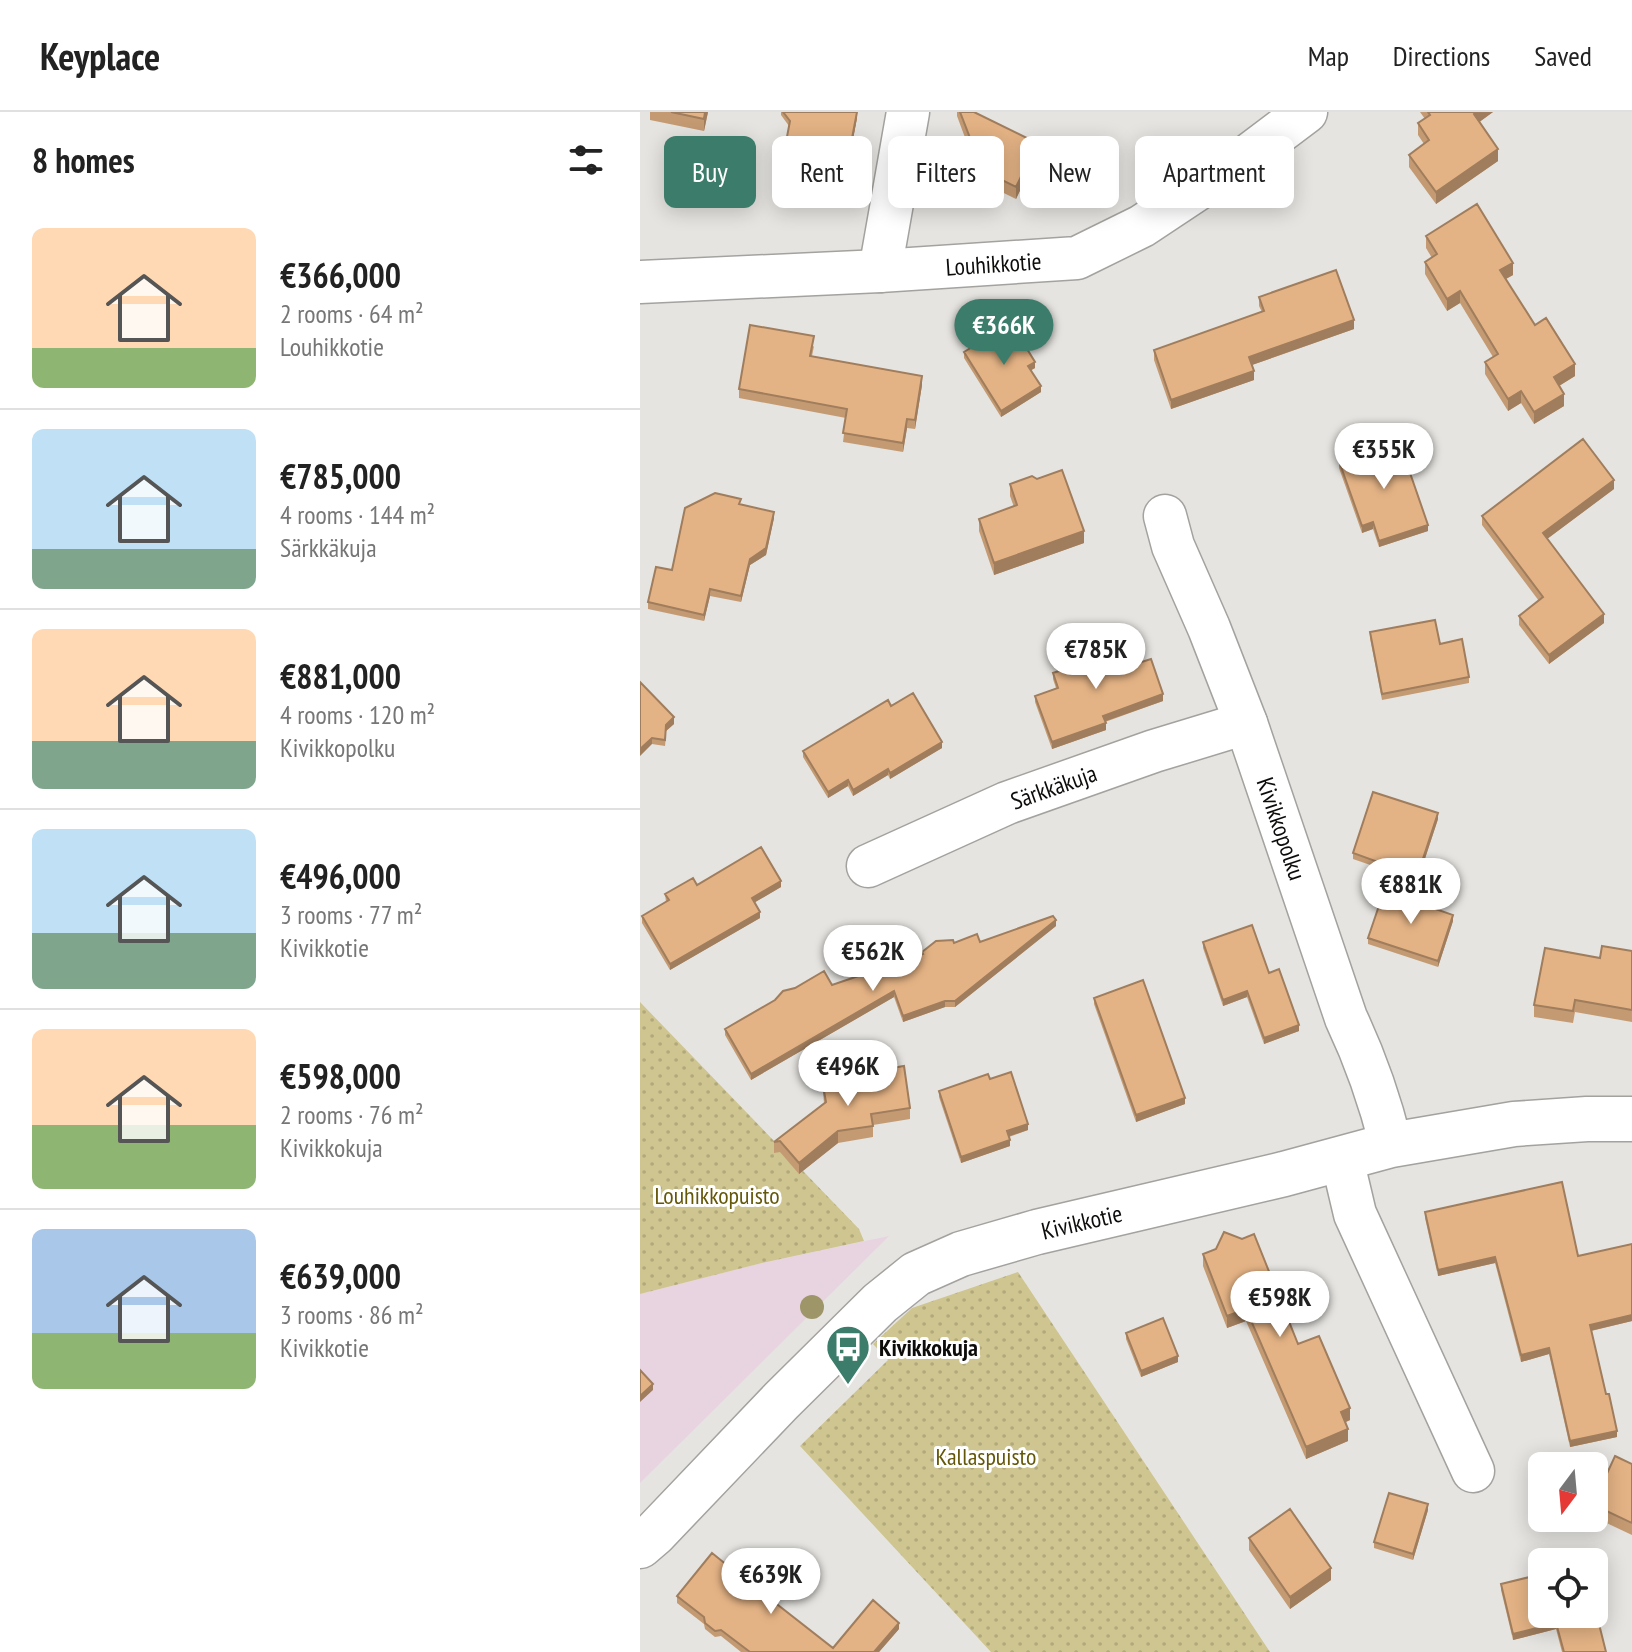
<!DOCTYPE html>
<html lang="en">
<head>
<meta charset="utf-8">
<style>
  :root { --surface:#fff; --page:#f6f6f6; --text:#222; --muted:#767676; --line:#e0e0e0; --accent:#3c7c6a }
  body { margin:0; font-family:"PT Sans Narrow",sans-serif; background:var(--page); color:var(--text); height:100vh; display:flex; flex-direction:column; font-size:30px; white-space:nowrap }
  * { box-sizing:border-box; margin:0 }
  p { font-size:26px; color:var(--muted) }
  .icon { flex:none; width:44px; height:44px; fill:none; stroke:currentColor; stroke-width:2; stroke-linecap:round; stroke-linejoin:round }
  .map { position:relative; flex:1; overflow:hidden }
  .side { display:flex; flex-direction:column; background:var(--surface); width:640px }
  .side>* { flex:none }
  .guide { position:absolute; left:24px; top:24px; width:760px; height:72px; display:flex; gap:16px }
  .needle { width:52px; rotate:196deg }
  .tools { position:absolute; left:888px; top:1340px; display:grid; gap:16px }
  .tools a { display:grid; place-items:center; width:80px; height:80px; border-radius:12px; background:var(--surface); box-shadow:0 4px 20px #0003; font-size:40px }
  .price { position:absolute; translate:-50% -68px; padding:0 18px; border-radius:28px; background:#fff; color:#222; font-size:26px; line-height:52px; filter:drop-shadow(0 2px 4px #0008) }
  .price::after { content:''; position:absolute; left:50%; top:48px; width:24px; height:18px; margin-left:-12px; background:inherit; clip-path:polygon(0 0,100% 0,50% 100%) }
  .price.on { background:var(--accent); color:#fff }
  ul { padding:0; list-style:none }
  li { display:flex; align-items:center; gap:24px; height:200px; padding:0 32px }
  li+li { border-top:2px solid var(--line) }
  li span { display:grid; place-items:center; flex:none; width:224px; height:160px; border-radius:12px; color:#555 }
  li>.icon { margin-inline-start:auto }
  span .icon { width:96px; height:96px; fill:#fffc; stroke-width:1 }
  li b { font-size:34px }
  h2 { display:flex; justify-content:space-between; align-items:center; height:96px; padding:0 32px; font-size:34px }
  .tag { padding:0 28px; border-radius:12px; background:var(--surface); box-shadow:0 4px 20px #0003; font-size:28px; line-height:72px }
  .tag.on { background:var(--accent); color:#fff }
  header { display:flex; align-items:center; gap:48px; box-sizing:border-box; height:112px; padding:0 40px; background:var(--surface); border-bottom:2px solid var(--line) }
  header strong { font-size:38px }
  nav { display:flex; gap:44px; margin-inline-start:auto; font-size:28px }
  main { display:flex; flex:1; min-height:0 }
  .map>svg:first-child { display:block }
</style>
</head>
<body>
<header>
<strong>Keyplace</strong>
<nav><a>Map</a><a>Directions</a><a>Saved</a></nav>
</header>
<main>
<section class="side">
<h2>8 homes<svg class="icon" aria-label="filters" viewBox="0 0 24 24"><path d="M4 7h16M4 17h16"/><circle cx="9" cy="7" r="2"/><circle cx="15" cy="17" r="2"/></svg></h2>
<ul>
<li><span style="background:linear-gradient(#ffd9b3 75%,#8fb573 0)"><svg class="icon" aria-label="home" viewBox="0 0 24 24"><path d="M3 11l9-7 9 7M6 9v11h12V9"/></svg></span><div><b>€366,000</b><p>2 rooms · 64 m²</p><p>Louhikkotie</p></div></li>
<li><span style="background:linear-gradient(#bfe0f5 75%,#7fa58c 0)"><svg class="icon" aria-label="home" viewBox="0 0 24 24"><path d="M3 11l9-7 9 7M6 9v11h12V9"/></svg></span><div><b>€785,000</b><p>4 rooms · 144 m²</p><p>Särkkäkuja</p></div></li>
<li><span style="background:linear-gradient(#ffd9b3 70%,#7fa58c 0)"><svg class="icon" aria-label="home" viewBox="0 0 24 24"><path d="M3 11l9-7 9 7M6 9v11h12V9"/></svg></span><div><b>€881,000</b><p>4 rooms · 120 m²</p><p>Kivikkopolku</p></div></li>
<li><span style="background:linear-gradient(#bfe0f5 65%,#7fa58c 0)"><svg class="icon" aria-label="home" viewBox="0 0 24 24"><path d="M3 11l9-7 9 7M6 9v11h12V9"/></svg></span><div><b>€496,000</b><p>3 rooms · 77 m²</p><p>Kivikkotie</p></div></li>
<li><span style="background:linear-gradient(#ffd9b3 60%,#8fb573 0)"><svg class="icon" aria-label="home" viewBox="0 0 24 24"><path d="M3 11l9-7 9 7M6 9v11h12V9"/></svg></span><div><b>€598,000</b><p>2 rooms · 76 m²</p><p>Kivikkokuja</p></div></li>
<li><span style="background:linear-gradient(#a9c7e8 65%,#8fb573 0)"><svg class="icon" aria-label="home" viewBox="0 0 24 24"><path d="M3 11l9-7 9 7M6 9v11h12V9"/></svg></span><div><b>€639,000</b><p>3 rooms · 86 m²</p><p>Kivikkotie</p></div></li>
</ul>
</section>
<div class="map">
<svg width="992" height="1540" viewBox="0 0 992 1540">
  <defs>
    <pattern id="park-dots" width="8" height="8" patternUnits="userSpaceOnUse" patternTransform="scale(2)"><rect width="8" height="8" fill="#cfc590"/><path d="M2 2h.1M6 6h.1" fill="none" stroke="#b1a87b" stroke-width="1.8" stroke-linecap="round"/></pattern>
  </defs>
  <rect width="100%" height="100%" fill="#e5e4e0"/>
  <path fill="#e8d3e1" d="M249 1124 0 1371V1182L122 1151Z"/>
  <path fill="url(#park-dots)" d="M0 890 219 1117 224 1129 122 1151 0 1182Z
    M378 1160 630 1540H351L160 1334 248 1248 233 1232 272 1196Z"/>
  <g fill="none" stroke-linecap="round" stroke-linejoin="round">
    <g stroke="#a3a29f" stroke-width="45">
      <g id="street">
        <path d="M240 159 268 0"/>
        <path id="s1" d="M0 170 240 159 437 146 502 114 609 43 666 0"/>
        <path id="s2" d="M525 404 533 434 569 516 606 611 706 906C725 946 740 989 751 1033"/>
        <path id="s3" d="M228 754 367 691 514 639 606 611"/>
        <path d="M702 1047 715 1102 833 1359"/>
      </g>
    </g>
    <g stroke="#a3a29f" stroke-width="47">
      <g id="secondary">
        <path id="s4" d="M0 1434 14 1422 141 1289 240 1191 276 1162 321 1142 397 1120 644 1062 751 1033 874 1012 947 1007H992"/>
      </g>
    </g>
    <use href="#street" stroke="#fff" stroke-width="42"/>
    <use href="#secondary" stroke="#fff" stroke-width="44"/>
  </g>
  <circle fill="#9e9669" cx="172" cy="1195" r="12"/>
  <path fill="#c49a72" d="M10 0H68L64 19 10 8Z
    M141 0H217V6L205 70 142 57 149 14 141 3Z
    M317 0H334L397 43 376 87 319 59V47L327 31 317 4Z
    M780 0H853L839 10 858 49 796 92 769 55V43L784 32 778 23V11L785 7Z
    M786 124 873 163 866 167 895 213 935 264 919 274 924 294 894 312 881 291 868 299 845 262V250L853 245 820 191 807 199 785 162V150L792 146 786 136Z
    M619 185 714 217 612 253 614 268 531 297 514 248V238L622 200 619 194Z
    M174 234 172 244 282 273 275 317 267 316 263 340 203 330 206 306 99 286V277Z
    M324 240 395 256 391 258 401 280 361 305 324 246Z
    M699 349 788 419 739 435 733 417 722 421 699 356Z
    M370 372 444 431 354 463 339 419V407L374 395 370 384Z
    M974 377 907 427 964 511 909 552 879 513V504L899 489 842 413V404Z
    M101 392 134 406 126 443 110 453 101 490 70 484 64 509 8 497V490L32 458Z
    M730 520 829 565V571L742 588 730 526Z
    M437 543 489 554 523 589 465 610 466 618 412 637 395 590V584L416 576 413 567V561L438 553Z
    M0 570 34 612 26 619 25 634 12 632Z
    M251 594 302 636 250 667 248 663 213 684 208 674 188 686 163 645V639Z
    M798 707 773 783 737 770 739 756 713 747V741Z
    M57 773 141 775 115 790 120 806 30 858 2 811V804L26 790 25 782Z
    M813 809 798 855 728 832V826Z
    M416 814 315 895H305L263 910 254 885 111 968 85 923V917L314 831 340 830Z
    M563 830 629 861 659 919 624 932 607 885 583 894 563 836Z
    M992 839V910L935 900 933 911 894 905V893L960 846Z
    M454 886 545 992 496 1010 454 892Z
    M182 968 270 996V1007L233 1013V1025L198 1031 159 1062 140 1040 134 1041V1030L184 991Z
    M299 979 388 1018 369 1025 370 1034 321 1051 299 985Z
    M785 1100 938 1144 992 1132V1209L951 1219 977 1325 930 1335 909 1242 881 1250 855 1151 798 1164 785 1106Z
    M563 1142 658 1232 710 1308 706 1310 708 1329 666 1347 606 1209 587 1216 563 1154Z
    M486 1221 538 1250 501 1265 486 1227Z
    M992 1352V1423L958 1407V1381Z
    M788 1398 773 1448 734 1436V1430Z
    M609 1426 691 1468 650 1497 609 1438Z
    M861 1472 966 1540H922L916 1517 873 1528 861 1478Z
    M115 1475 193 1536 259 1517 239 1540H101L81 1524 75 1525 65 1517 64 1512 37 1491V1484Z"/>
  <path fill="#a07d5d" d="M65 0H68L64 19V7Z
    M217 0V6L205 70V63Z
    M836 0H853L834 14V2Z
    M397 31V43L376 87V75Z
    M858 37V49L796 92V80Z
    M873 151V163L860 170V158Z
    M820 179V191L807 199V187Z
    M714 208V217L609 254V245Z
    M395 250V256L388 260V254Z
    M935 252V264L914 277V265Z
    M614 259V268L531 297V288Z
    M282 264V273L275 317V308Z
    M401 274V280L361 305V299Z
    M881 279V291L868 299V287Z
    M924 282V294L894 312V300Z
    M267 307V316L263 340V331Z
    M974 368V377L903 430V421Z
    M134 400V406L126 443 110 453 101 490V484L110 447Z
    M733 410V417L722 421V414Z
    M788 413V419L739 435V429Z
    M444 419V431L354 463V451Z
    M70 477V484L64 509V503Z
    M964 502V511L909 552V543Z
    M523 582V589L463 610V604Z
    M34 605V612L26 619 25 634 26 613Z
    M466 611V618L412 637V630Z
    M12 626V632L0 644V637Z
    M302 630V636L250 667V661Z
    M248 657V663L213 684V678Z
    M208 668V674L188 686V680Z
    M798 701V707L773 783V777Z
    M141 769V775L112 792V786Z
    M120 800V806L30 858V852Z
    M813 803V809L798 855V849Z
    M416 808V814L315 895V889Z
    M254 879V885L111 968V962Z
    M607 879V885L583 894V888Z
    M305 889V895L263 910V904Z
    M659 913V919L624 932V926Z
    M545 986V992L496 1010V1003Z
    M388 1012V1018L367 1025V1019Z
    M198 1019V1031L159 1062V1051Z
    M370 1028V1034L321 1051V1045Z
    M855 1145V1151L798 1164V1158Z
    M606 1197V1209L587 1216V1204Z
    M992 1203V1209L950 1219V1213Z
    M909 1236V1242L881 1250V1243Z
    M538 1244V1250L501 1265V1259Z
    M13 1272V1278L0 1290V1284Z
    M710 1296V1308L701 1312V1300Z
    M708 1317V1329L666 1347V1335Z
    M977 1319V1325L930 1335V1329Z
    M788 1392V1398L773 1448V1442Z
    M691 1456V1468L650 1497V1485Z
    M259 1511V1517L239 1540H234Z
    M916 1511V1517L873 1528V1522Z"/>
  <path fill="#e4b385" stroke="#a07d5d" stroke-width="2" d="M31 0H65L64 7Z
    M143 0H217L205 63 142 51 150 9Z
    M320 0H334L397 31 376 75 319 47 330 26Z
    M788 0H836L834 2 858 37 796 80 769 43 789 28 778 11 790 3Z
    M837 92 873 151 860 158 895 213 906 206 935 252 914 265 924 282 894 300 881 279 868 287 845 250 858 242 820 179 807 187 785 150 797 142 786 124Z
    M696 158 714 208 609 245 614 259 531 288 514 238 624 199 619 185Z
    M371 211 395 250 388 254 401 274 361 299 324 240Z
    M110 213 174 224 170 244 282 264 275 308 267 307 263 331 203 321 207 297 99 277Z
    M943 327 974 368 903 421 964 502 909 543 879 504 903 485 842 404Z
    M759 329 788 413 739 429 733 410 722 414 699 349Z
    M422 358 444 419 354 451 339 407 377 393 370 372 392 364 397 367Z
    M75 381 101 387 99 392 134 400 126 436 110 447 101 484 70 477 64 503 8 490 16 455 32 458 45 396Z
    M795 508 800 532 822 527 829 565 742 582 730 520Z
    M480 528 489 554 511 547 523 582 463 604 466 611 412 630 395 584 418 576 413 561 440 552 437 543Z
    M0 570 34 605 26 613 25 628 12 626 0 637Z
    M273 581 302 630 250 661 248 657 213 678 208 668 188 680 163 639 248 588 251 594Z
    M733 680 798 701 773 777 737 764 741 751 713 741Z
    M121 735 141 769 112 786 120 800 30 852 2 804 29 788 25 782 53 766 57 773Z
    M744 779 813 803 798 849 728 826Z
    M413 804 416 808 315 889H305L263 904 254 879 111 962 85 917 135 888 143 879 155 876 184 859 192 873 283 842 282 840 296 829 313 828 314 831 337 822 340 830Z
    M612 813 629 861 639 857 659 913 624 926 607 879 583 888 563 830Z
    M962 834 992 839V898L935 888 933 899 894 893 905 836 960 846Z
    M503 868 545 986 496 1003 454 886Z
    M264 954 270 996 231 1002 233 1014 198 1019 159 1051 140 1029 134 1030 186 990 182 968Z
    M371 960 388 1012 367 1019 370 1028 321 1045 299 979 348 962 350 967Z
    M922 1070 938 1144 992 1132V1203L950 1213 966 1282H969L977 1319 930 1329 909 1236 881 1243 855 1145 798 1158 785 1100Z
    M584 1120 602 1127 614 1122 658 1232 679 1224 710 1296 701 1300 708 1317 666 1335 606 1197 587 1204 563 1142 576 1137Z
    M523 1206 538 1244 501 1259 486 1221Z
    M0 1258 13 1272 0 1284Z
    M975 1344 992 1352V1411L958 1395V1381Z
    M749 1381 788 1392 773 1442 734 1430Z
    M650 1397 691 1456 650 1485 609 1426Z
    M72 1441 93 1458 101 1456 115 1467V1475L193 1536 233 1488 259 1511 234 1540H110L81 1518 75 1519 65 1511 64 1505 37 1484Z
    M902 1462V1502H954V1492L966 1540H924L916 1511 873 1522 861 1472Z"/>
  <defs>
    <g id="bus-pin" transform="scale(2.3)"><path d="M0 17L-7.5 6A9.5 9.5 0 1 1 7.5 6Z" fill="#3c7c6a" stroke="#fff"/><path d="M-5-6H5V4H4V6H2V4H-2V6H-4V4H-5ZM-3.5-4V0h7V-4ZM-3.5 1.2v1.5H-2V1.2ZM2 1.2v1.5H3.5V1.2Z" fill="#fff"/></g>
  </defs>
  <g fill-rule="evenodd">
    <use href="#bus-pin" x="208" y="1235"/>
  </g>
  <g text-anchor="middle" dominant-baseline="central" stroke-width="6" stroke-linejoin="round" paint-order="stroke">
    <g font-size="24" fill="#0d0c0b" stroke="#fff">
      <text stroke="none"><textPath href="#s1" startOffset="354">Louhikkotie</textPath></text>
      <text stroke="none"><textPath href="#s3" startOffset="202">Särkkäkuja</textPath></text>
      <text stroke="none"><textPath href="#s2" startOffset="334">Kivikkopolku</textPath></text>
      <text stroke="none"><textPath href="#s4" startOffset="562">Kivikkotie</textPath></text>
    </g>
    <g font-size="24" fill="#645708" stroke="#fff">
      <text x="77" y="1083">Louhikkopuisto</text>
      <text x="346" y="1344">Kallaspuisto</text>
    </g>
    <g font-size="24" font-weight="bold" fill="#0d0c0b" stroke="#fff" text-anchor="start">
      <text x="239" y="1235">Kivikkokuja</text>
    </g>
  </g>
</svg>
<div class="tools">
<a><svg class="needle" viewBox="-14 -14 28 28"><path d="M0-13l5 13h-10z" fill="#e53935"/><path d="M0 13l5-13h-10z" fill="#767676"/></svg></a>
<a><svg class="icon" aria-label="locate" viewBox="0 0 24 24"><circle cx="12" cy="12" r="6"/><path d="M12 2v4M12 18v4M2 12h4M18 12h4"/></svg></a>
</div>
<b class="price on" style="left:364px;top:255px">€366K</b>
<b class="price" style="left:744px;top:379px">€355K</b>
<b class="price" style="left:456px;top:579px">€785K</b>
<b class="price" style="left:771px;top:814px">€881K</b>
<b class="price" style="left:233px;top:881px">€562K</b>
<b class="price" style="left:208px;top:996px">€496K</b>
<b class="price" style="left:640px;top:1227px">€598K</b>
<b class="price" style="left:131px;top:1504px">€639K</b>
<div class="guide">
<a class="tag on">Buy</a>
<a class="tag">Rent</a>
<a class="tag">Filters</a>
<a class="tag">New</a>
<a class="tag">Apartment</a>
</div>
</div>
</main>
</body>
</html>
